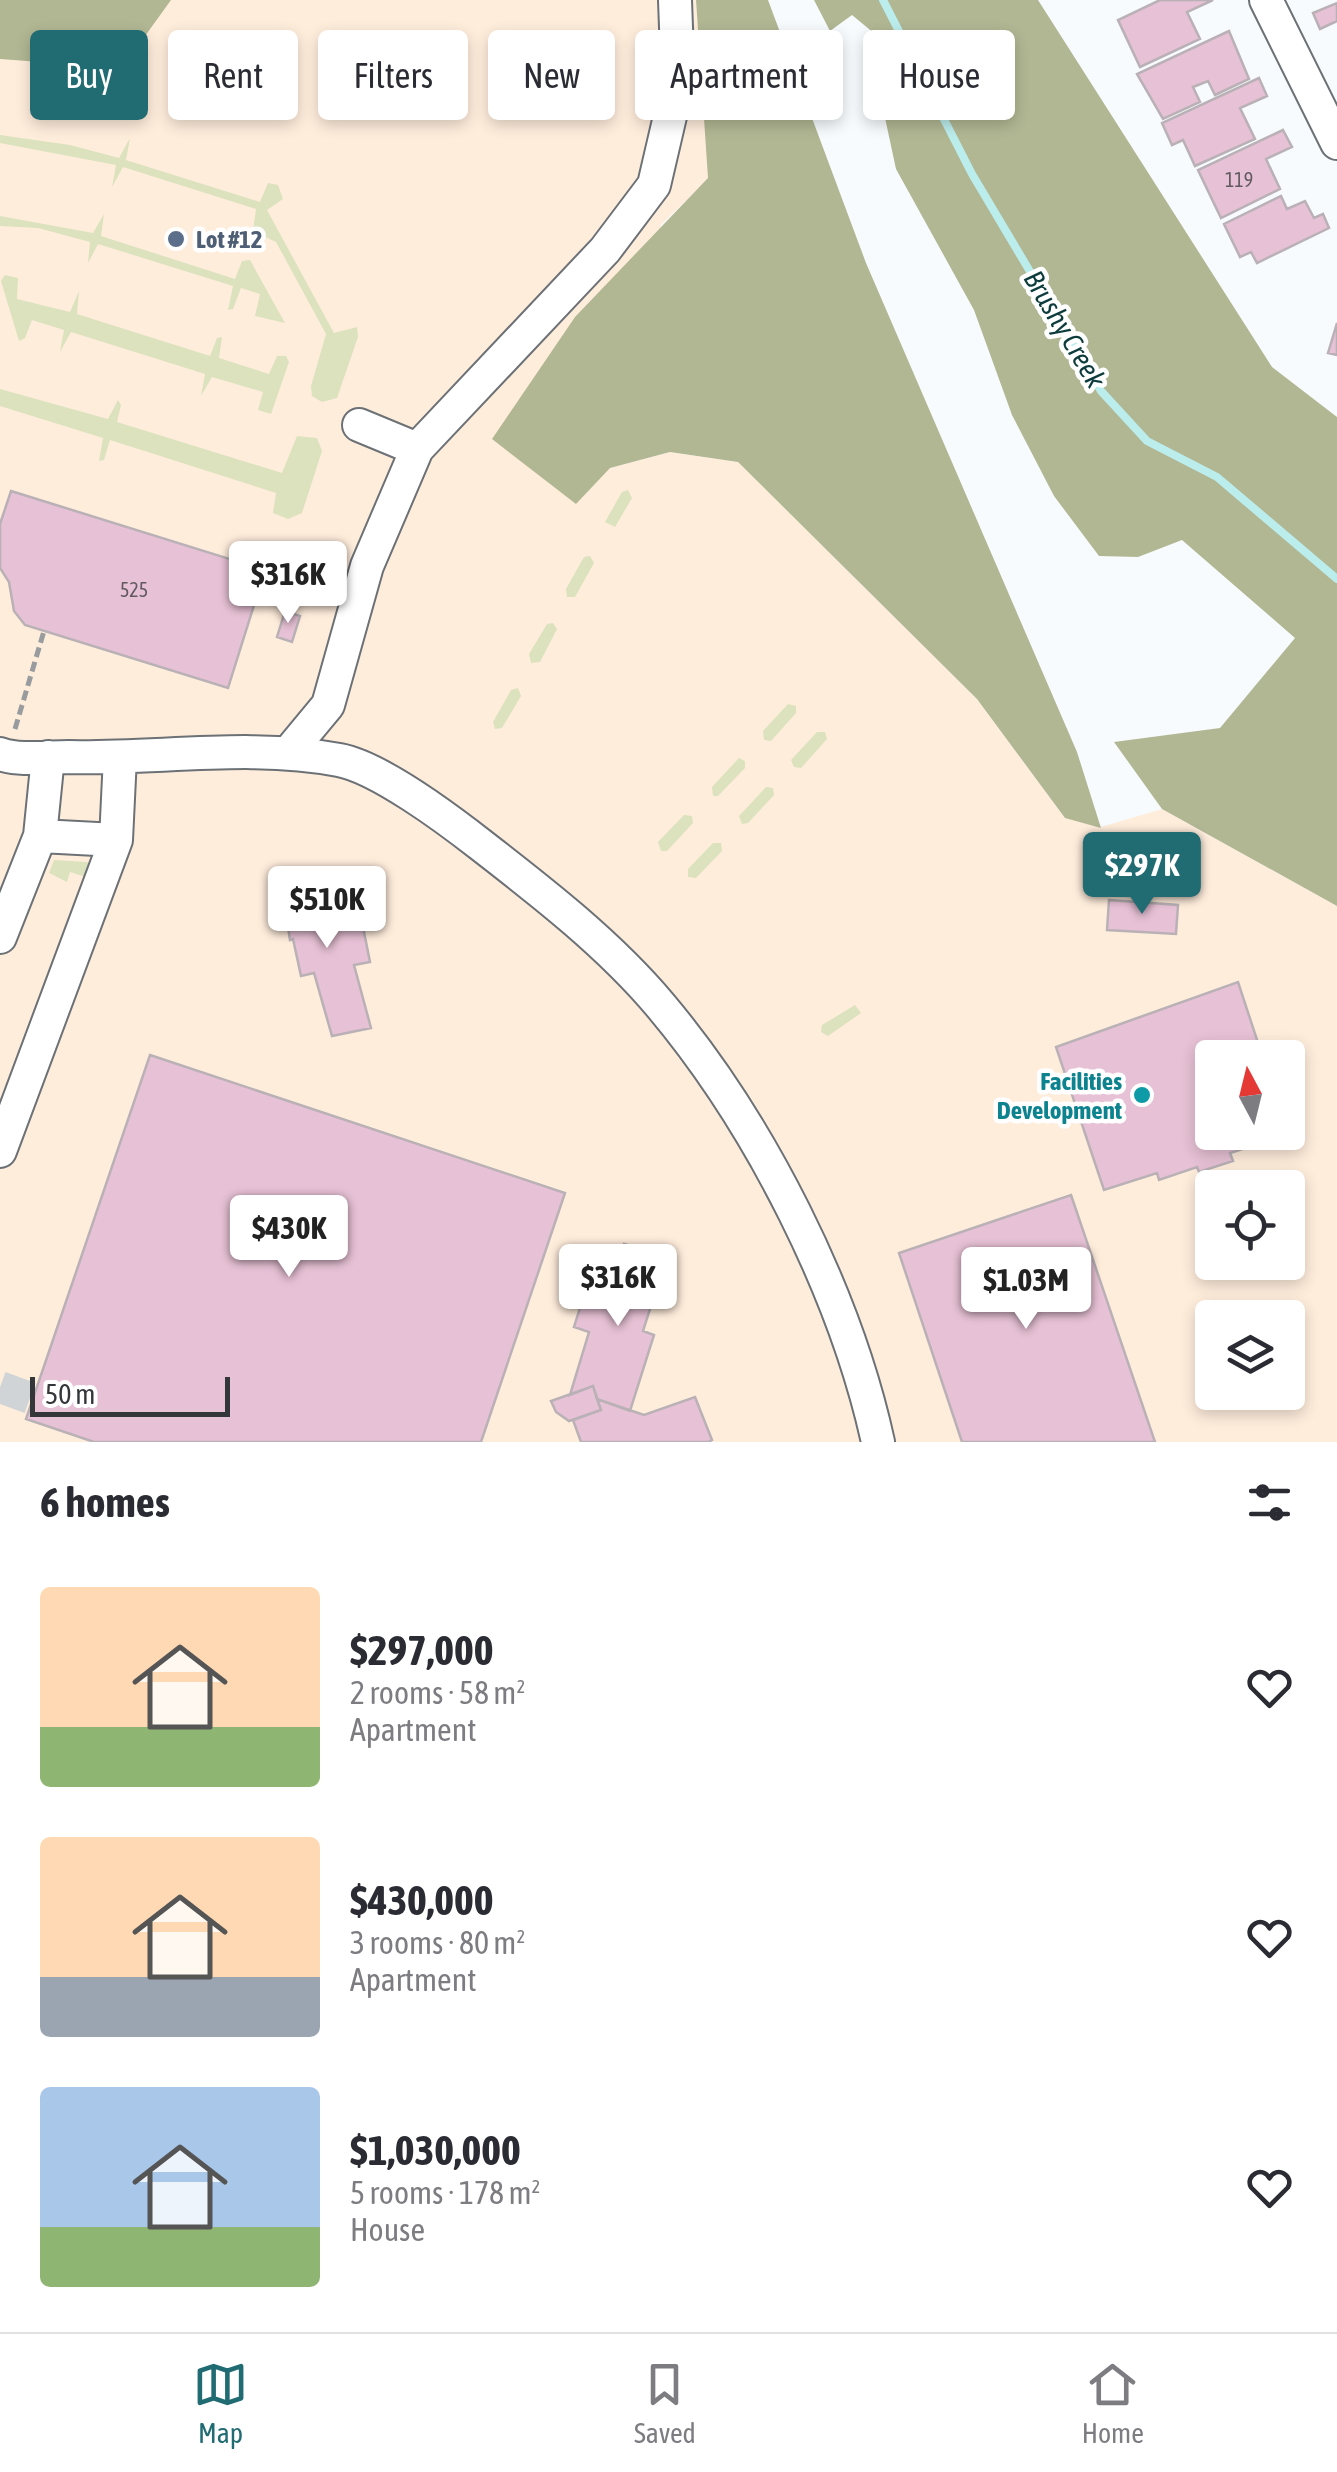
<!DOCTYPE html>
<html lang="en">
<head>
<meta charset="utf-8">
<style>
  :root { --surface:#fff; --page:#f7f7f7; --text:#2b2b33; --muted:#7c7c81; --line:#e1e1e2; --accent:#216c73 }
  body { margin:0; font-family:"Asap Condensed",sans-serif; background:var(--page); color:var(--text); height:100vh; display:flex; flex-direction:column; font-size:38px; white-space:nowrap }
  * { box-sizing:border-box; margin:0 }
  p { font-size:32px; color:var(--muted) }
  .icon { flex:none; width:55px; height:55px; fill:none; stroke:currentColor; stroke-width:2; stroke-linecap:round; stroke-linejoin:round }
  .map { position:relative; height:1442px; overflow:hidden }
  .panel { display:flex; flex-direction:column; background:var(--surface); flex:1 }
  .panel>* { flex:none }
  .banner { position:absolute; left:30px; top:30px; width:1278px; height:90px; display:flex; gap:20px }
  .needle { width:65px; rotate:353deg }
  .fabs { position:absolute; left:1195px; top:1040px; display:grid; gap:20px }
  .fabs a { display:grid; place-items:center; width:110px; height:110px; border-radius:10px; background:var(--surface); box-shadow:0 5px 15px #0003; font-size:50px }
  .scale { position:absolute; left:30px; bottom:25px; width:200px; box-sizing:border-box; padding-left:10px; border:5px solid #343739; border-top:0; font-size:28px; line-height:35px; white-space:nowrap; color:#343739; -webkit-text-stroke:8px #fff; paint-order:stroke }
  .price { position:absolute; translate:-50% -85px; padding:0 22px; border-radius:10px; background:#fff; color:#222; font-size:32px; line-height:65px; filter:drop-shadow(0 2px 5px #0008) }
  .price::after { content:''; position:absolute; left:50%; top:60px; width:30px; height:22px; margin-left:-15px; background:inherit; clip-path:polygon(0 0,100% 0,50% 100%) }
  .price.current { background:var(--accent); color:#fff }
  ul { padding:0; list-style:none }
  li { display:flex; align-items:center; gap:30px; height:250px; padding:0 40px }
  li span { display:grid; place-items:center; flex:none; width:280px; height:200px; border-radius:10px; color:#555 }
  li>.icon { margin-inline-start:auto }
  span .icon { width:120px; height:120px; fill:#fffc; stroke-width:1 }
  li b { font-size:42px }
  h2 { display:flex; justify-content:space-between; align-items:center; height:120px; padding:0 40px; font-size:42px }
  .chip { padding:0 35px; border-radius:10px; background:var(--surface); box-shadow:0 5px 15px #0003; font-size:35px; line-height:90px }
  .chip.current { background:var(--accent); color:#fff }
  .menu { display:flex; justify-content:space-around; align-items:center; height:140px; border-top:2px solid var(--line); background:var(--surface); font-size:28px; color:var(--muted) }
  .menu a { display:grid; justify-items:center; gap:5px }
  .menu .current { color:var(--accent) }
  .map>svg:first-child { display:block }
</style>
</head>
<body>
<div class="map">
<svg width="1337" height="1442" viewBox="0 0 1337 1442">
  <rect width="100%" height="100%" fill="#f7fbfe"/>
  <path fill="#ffeddc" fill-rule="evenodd" d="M0 0H696L709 178 661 225 610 468 670 452 738 462 977 699 1065 818 1101 827 1162 809 1337 906V1442H0ZM1212 1058H1288V1132H1212ZM1212 1188H1288V1262H1212ZM1212 1318H1288V1392H1212Z"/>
  <path fill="#dbe2bd" d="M0 135 70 145 119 158 130 138 126 160 260 202 268 183 278 185 283 199 267 210 334 333 357 327 358 337 337 398 322 402 312 396 311 386 326 334 276 242 253 231 256 209 123 167 112 187 116 165 0 143Z
    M104 214 101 236 235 279 242 261 250 260 285 323 255 316 260 294 241 288 233 309 228 310 233 286 98 244 88 263 90 242 38 228 0 226V216L93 233Z
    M5 275 18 278 17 299 70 312 79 291 77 314 210 356 217 338 222 337 219 358 269 374 277 356H286L289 362 271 414 258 410 263 392 212 377 201 396 205 374 71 332 60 352 64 330 32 320 25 338 19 341 1 281Z
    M0 389 108 419 118 400 121 405 117 422 282 473 297 436 317 438 322 451 302 513 288 519 273 513 276 493 110 440 104 460 99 461 103 438 0 406Z
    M628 490 632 498 615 527 605 522 622 492Z
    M584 557 590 556 594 563 575 597H567L566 589Z
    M553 623 557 629 540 662 531 663 529 654 547 624Z
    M518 688 521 696 502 728 495 729 493 722 511 690Z
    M788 704 796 706V713L771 741 764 740 763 731Z
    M817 732H825L827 739 801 768 794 767 791 760Z
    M739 758 745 761V768L718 796H713L712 787Z
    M766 787 773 788 774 795 748 823 742 824 739 816Z
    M684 815 692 816 693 823 667 851H661L658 842Z
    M713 843H721L722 851 696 878 688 877V869Z
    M54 860 87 862 91 865 86 877 70 872 67 882 49 873Z
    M855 1005 861 1013 828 1036 821 1032 822 1025Z"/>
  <path fill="#b1b793" d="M0 0H171L122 68 0 59Z
    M696 0H768L866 263 1077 752 1101 828 1065 818 977 699 738 462 670 452 610 468 576 504 492 439 575 317 708 178Z
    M814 0H1038L1272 367 1337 417V906L1162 809 1114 742 1220 728 1295 638 1182 540 1138 557 1099 556 1054 496 1012 415 974 310 896 169 879 90 875 34 852 15 830 31Z"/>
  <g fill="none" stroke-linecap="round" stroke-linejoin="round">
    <path stroke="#bceded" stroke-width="8" d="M883 0 972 174 1101 391 1147 441 1217 477 1337 579"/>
  </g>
  <path fill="#e7c1d5" stroke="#b9b1b5" stroke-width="2.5" d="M1160 0H1213L1187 12 1200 39 1140 67 1118 20Z
    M1337 3V21L1320 29 1313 13Z
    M1229 31 1249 79 1215 95 1208 81 1193 87 1200 102 1163 119 1137 74Z
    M1259 78 1267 96 1240 108 1255 139 1195 166 1183 140 1172 145 1162 123Z
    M1283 130 1292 147 1266 159 1280 189 1221 218 1198 170Z
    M1281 196 1287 209 1305 201 1314 218 1323 214 1329 228 1257 263 1251 252 1240 257 1224 224Z
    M1337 323V355L1328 353Z
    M11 491 265 570 228 688 25 625 14 611 9 582 0 568V524Z
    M285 611 300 616 292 642 277 637Z
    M320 868 330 929 362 922 370 962 354 965 371 1028 332 1036 314 973 301 976 293 939 290 940 280 876Z
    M1109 900 1178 905 1176 934 1107 930Z
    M1238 982 1263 1058H1212V1132L1287 1135 1230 1153 1233 1161 1199 1172 1197 1167 1159 1180 1157 1173 1104 1190 1056 1047Z
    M150 1055 565 1193 481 1442H94L26 1419Z
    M1071 1195 1155 1442H962L899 1253Z
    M624 1244 660 1255 655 1272 661 1274 643 1331 654 1335 630 1411 597 1399 593 1386 570 1395 589 1332 574 1327 590 1276 612 1282Z
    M593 1386 601 1410 569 1421 556 1412 551 1401Z
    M695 1397 712 1440 708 1442H581L573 1420 601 1410 597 1399 644 1415Z"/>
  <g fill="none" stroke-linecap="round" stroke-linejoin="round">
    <path stroke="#d0d4d7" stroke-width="32" stroke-dasharray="32 16" stroke-linecap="butt" d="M0 1387 33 1399"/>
    <g stroke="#6c7176" stroke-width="36">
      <path id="minor" d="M1266 0 1337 143
        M417 449 605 250 654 185 678 82 675 0
        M289 752 328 705 367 566 417 449 359 425
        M0 754C20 761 46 757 68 757 157 759 251 743 339 760 378 767 449 820 481 845 543 893 610 945 661 1006 760 1124 845 1292 878 1442
        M40 836 116 840
        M0 937 40 836 48 757
        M0 1151 116 840 120 757"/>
    </g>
    <path stroke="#989c9e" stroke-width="5" stroke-dasharray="10 5" stroke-linecap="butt" d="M15 729 44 631"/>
    <use href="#minor" stroke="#fff" stroke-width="32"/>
  </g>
  <circle fill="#5c6f8a" stroke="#fff" stroke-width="4" cx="176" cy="239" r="10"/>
  <circle fill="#0f9aa8" stroke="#fff" stroke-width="4" cx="1142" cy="1095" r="10"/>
  <g text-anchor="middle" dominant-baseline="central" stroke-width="9" stroke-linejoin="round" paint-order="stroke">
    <g font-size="20" fill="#615a60">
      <text x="1239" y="179">119</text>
      <text x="134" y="589">525</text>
    </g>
    <g font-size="25" font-weight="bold" fill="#4e5e75" stroke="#fff" text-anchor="start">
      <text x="196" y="239">Lot #12</text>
    </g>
    <g font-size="25" font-weight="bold" fill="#0d838f" stroke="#fff" text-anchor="end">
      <text x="1122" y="1081">Facilities<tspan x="1122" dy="29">Development</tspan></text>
    </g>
    <g font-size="28" font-style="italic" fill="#0e3c3d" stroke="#fff">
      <text transform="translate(1065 329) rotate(59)">Brushy Creek</text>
    </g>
  </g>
</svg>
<div class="fabs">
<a><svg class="needle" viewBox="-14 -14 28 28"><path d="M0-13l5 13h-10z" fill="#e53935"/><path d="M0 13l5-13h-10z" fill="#7c7c81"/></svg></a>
<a><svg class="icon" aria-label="locate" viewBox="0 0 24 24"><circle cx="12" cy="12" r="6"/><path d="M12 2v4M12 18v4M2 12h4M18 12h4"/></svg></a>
<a><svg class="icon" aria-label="layers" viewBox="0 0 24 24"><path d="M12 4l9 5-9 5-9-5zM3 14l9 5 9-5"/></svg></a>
</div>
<div class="scale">50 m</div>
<b class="price" style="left:288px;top:626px">$316K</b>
<b class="price current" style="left:1142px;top:917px">$297K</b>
<b class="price" style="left:327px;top:951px">$510K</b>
<b class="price" style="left:289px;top:1280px">$430K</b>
<b class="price" style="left:618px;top:1329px">$316K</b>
<b class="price" style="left:1026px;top:1332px">$1.03M</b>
<div class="banner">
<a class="chip current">Buy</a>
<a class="chip">Rent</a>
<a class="chip">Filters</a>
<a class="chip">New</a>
<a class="chip">Apartment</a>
<a class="chip">House</a>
</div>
</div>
<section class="panel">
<h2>6 homes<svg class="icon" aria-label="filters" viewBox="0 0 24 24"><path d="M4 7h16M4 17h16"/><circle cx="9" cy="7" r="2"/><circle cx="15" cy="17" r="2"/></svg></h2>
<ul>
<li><span style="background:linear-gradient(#ffd9b3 70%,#8fb573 0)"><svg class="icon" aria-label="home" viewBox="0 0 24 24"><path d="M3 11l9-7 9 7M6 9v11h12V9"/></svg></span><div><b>$297,000</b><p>2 rooms · 58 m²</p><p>Apartment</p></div><svg class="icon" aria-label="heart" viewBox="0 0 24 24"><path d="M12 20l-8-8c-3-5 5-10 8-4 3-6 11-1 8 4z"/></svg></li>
<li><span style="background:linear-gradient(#ffd9b3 70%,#9aa5b1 0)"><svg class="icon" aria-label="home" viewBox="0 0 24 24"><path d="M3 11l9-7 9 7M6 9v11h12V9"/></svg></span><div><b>$430,000</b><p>3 rooms · 80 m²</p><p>Apartment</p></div><svg class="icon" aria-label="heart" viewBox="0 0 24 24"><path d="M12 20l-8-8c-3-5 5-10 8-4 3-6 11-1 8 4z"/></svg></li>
<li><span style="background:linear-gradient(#a9c7e8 70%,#8fb573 0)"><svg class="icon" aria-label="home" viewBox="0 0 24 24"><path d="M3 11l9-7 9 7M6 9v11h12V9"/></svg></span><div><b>$1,030,000</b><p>5 rooms · 178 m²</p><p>House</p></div><svg class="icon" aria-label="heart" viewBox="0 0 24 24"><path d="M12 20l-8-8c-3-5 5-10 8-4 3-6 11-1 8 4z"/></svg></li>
</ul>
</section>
<nav class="menu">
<a class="current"><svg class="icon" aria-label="map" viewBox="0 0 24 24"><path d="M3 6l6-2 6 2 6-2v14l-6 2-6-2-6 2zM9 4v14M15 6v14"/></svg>Map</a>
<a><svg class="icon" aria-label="saved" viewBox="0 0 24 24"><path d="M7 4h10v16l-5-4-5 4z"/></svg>Saved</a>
<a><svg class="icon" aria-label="home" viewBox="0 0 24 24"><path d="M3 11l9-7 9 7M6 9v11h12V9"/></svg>Home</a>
</nav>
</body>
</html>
